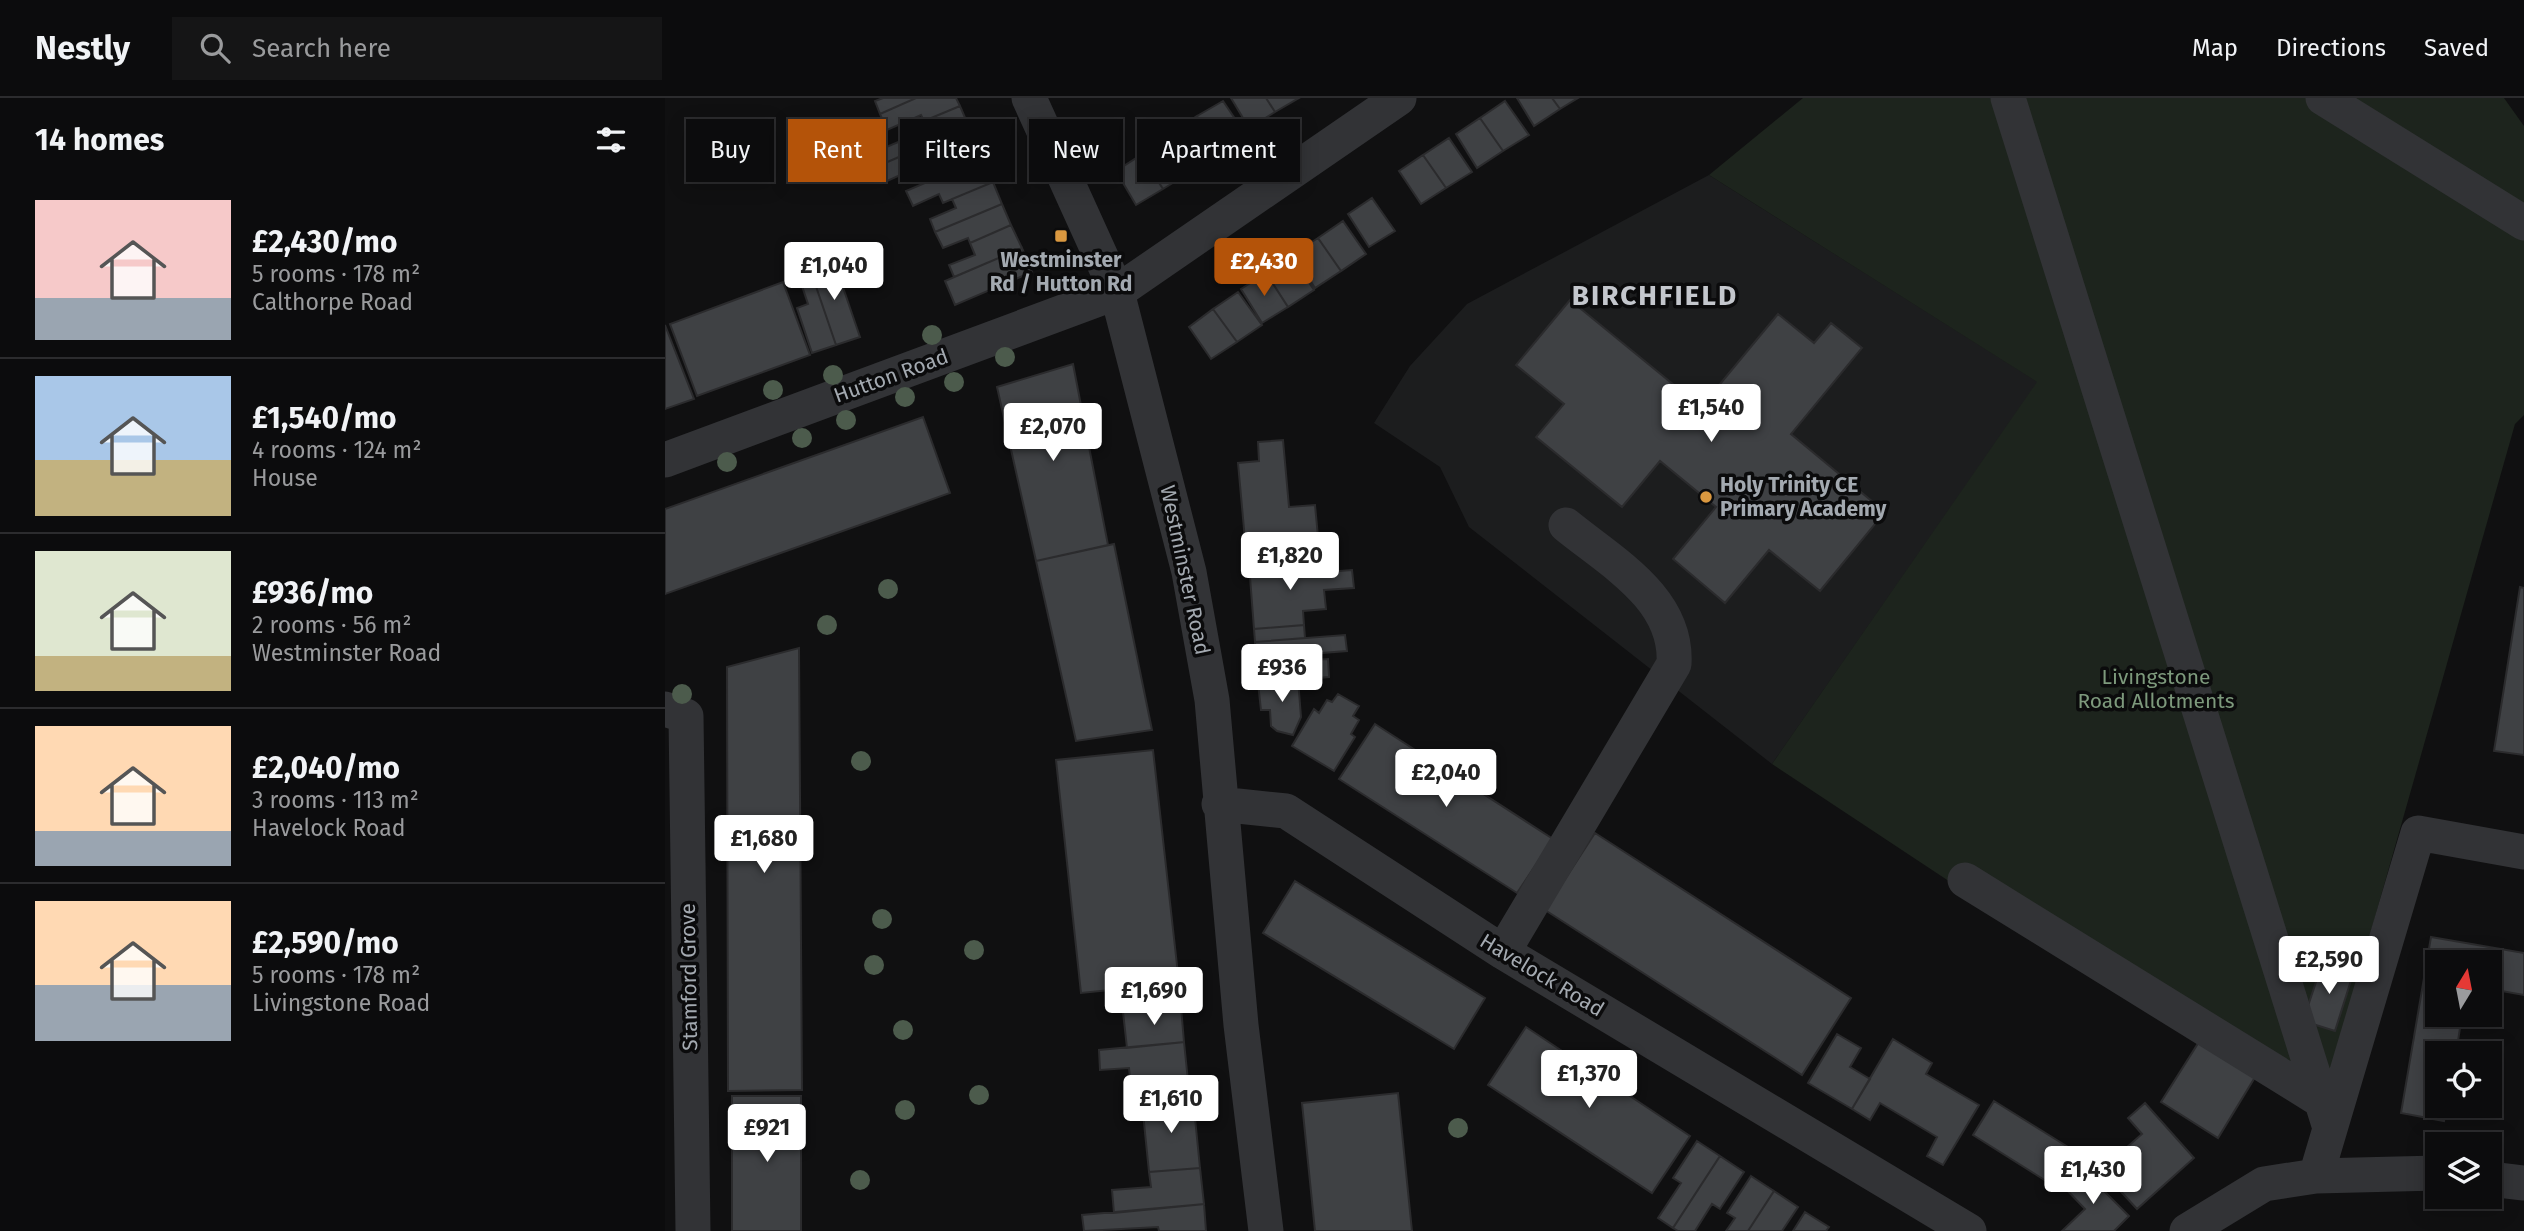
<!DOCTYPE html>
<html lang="en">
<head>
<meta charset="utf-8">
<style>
  :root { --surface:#0c0c0d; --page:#151516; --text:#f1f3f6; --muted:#9a9b9d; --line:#2c2c2e; --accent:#b45309 }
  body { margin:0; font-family:"Fira Sans",sans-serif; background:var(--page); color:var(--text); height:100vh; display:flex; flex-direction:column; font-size:26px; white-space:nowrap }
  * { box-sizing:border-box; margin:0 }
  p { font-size:23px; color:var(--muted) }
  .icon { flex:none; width:38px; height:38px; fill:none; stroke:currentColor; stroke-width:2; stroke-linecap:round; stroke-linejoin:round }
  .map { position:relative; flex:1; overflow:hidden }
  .sheet { display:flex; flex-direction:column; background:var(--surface); width:665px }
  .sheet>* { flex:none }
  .guide { position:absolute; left:21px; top:21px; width:665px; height:63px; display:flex; gap:14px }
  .needle { width:46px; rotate:10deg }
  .fabs { position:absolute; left:1760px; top:852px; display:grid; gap:14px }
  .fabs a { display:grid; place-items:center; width:77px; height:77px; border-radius:0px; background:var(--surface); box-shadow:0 4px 18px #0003,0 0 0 2px var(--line); font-size:35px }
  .price { position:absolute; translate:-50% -60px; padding:0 16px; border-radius:7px; background:#fff; color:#222; font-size:23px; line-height:46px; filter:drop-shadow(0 2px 4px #0008) }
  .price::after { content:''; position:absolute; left:50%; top:42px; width:21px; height:16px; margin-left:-10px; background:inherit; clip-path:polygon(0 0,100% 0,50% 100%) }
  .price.selected { background:var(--accent); color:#fff }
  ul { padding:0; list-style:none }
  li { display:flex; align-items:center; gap:21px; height:175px; padding:0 35px }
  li+li { border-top:2px solid var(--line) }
  li span { display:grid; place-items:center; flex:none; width:196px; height:140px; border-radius:0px; color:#555 }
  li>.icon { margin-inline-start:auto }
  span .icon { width:84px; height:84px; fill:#fffc; stroke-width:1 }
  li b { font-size:30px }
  h2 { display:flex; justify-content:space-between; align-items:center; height:84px; padding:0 35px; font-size:30px }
  .tag { padding:0 24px; border-radius:0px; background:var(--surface); box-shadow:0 4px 18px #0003,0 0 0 2px var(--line); font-size:24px; line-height:63px }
  .tag.selected { background:var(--accent); color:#fff }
  header { display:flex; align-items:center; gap:42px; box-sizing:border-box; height:98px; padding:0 35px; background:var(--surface); border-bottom:2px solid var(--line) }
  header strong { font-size:33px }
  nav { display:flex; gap:38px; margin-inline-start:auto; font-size:24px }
  .search { width:490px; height:63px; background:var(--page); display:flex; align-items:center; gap:18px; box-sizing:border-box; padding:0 24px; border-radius:0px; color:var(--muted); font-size:26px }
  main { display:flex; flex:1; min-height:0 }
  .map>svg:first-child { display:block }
</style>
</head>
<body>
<header>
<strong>Nestly</strong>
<div class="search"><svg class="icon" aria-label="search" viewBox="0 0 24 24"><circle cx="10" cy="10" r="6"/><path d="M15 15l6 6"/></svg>Search here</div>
<nav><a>Map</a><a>Directions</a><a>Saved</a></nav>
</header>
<main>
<section class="sheet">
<h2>14 homes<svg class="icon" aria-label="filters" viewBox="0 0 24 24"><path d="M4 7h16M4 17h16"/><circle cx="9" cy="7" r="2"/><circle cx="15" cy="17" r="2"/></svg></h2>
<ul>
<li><span style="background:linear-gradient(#f6c9c9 70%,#9aa5b1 0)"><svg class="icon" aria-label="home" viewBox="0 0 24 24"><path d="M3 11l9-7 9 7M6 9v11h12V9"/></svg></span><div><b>£2,430/mo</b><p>5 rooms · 178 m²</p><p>Calthorpe Road</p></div></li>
<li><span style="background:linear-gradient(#a9c7e8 60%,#c2b280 0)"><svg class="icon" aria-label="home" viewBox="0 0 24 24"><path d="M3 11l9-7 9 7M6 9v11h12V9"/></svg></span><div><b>£1,540/mo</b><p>4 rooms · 124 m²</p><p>House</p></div></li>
<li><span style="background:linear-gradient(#dfe7d0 75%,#c2b280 0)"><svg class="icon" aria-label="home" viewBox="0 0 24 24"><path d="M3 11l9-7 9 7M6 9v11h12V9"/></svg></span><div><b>£936/mo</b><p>2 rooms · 56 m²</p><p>Westminster Road</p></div></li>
<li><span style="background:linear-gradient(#ffd9b3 75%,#9aa5b1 0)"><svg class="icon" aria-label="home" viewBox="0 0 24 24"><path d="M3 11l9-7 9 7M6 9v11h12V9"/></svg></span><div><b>£2,040/mo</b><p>3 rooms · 113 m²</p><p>Havelock Road</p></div></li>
<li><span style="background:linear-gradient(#ffd9b3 60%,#9aa5b1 0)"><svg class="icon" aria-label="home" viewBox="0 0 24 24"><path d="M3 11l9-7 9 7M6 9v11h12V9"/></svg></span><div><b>£2,590/mo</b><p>5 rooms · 178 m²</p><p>Livingstone Road</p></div></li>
</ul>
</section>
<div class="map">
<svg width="1859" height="1133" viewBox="0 0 1859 1133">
  <rect width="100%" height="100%" fill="#101011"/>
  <path fill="#1c1d1e" d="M1044 77 1373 284 1107 666 804 429 775 369 709 325 745 268 802 206Z"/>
  <path fill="#1d241d" d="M1138 0H1839L1859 28V317L1850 326 1666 974 1637 977 1323 809 1107 666 1372 284 1044 77Z"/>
  <path fill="#3f4144" stroke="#2b2b2d" stroke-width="2" d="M218 0H251L215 16 210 3Z
    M251 0H291L295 8 259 23 256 17 222 32 215 16Z
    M566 0H601L610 14 584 30Z
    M601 0H634L610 14Z
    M852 0H887L895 11 869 28Z
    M887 0H913L895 11Z
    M558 3 581 37 554 53 532 18Z
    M840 3 864 37 838 53 815 20Z
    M295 8 304 29 213 68 207 55 262 32 259 23Z
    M532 18 554 53 528 68 507 35Z
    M815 20 838 53 812 70 791 36Z
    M304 29 314 53 277 69 273 60 220 84 213 68Z
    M65 34 105 35 104 62 64 61Z
    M784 40 807 74 781 90 758 57Z
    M501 41 524 75 498 91 476 57Z
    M476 57 498 91 471 107 451 73Z
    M758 57 781 90 756 106 734 73Z
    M318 60 328 84 278 105 274 96 248 108 241 93Z
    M328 84 337 106 270 134 265 121 291 110 287 101Z
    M707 100 730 133 704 149 683 116Z
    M337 106 346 127 305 145 303 140 278 150 270 134Z
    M678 123 701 156 676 173 653 140Z
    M346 127 357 150 289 179 284 167 310 157 305 145Z
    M653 140 676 173 650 190 628 156Z
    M357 150 367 174 290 207 280 183Z
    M626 158 649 192 623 209 601 175Z
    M156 161 159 170 170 166 195 239 171 247 143 165Z
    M145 171 171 247 147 255 132 210 143 206 133 176Z
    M601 175 623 209 597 225 576 191Z
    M118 184 145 257 32 298 5 226Z
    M573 194 597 227 572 244 548 211Z
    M905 202 1036 309 1113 216 1149 245 1166 225 1197 250 1126 336 1220 414 1155 493 1104 452 1060 505 1008 461 1051 409 995 363 957 409 871 339 899 306 851 267Z
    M548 211 572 244 546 261 524 229Z
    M0 227 29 301 0 311Z
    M408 266 443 447 371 463 332 289Z
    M258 319 285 395 0 496V411Z
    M618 342 624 409 650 407 655 460 635 461 633 438 580 442 573 365 594 363 593 344Z
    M449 446 487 632 411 643 371 463Z
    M635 461 636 476 687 472 689 490 659 492 661 511 638 513 639 527 589 531 584 466Z
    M1855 489 1859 490V657L1829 653Z
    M639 527 640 540 590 544 589 531Z
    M680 537 682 553 591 560 590 544Z
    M134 550 137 992 63 993 62 569Z
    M635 557V563L663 561 664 579 593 585 591 560Z
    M633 581 636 619 628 637 612 633 606 628 605 612H596L593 585Z
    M673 596 694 608 688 618 694 622 686 636 690 639 669 673 627 648 649 611 654 615 662 602 667 604Z
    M710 626 888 741 852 795 674 681Z
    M488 652 514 885 416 895 391 662Z
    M930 735 1186 900 1137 977 880 812Z
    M630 783 820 900 789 951 598 835Z
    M1766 839 1859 855V897L1825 891V864H1773V917H1797L1791 956H1773V1008H1782L1779 1023 1736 1015Z
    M1658 863 1689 873 1670 933 1638 923Z
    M516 909 519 944 462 950 458 914Z
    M861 929 1025 1038 987 1095 823 987Z
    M1172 936 1196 950 1185 969 1205 981 1187 1011 1143 985Z
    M1539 936 1595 971 1553 1040 1496 1004Z
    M1228 941 1267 965 1261 976 1314 1007 1278 1067 1262 1058 1272 1039 1215 1005 1205 1022 1187 1011Z
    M519 944 523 983 466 989 464 970 435 972 434 952Z
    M733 995 747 1133H650L637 1005Z
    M67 998H136V1133H67Z
    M528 1000 535 1070 484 1074 477 1005Z
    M1329 1003 1403 1049 1381 1083 1308 1037Z
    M1480 1005 1529 1060 1472 1111 1436 1072 1477 1036 1463 1020Z
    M1032 1043 1055 1058 1008 1130 993 1120 1016 1085 1008 1080Z
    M1055 1058 1079 1074 1055 1111 1047 1106 1030 1133H1013L1008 1130Z
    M1415 1069 1464 1118 1449 1133H1397L1420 1111 1397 1087Z
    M535 1070 539 1106 449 1115 447 1092 486 1089 484 1074Z
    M1086 1078 1109 1093 1083 1133H1061L1070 1120 1062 1115Z
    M1109 1093 1133 1109 1117 1133H1083Z
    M539 1106 541 1133H494L493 1129 419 1133 417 1117Z
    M1140 1114 1164 1129 1161 1133H1128Z"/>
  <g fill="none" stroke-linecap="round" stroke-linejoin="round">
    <path stroke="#323336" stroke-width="35" d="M364 0 452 194 524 474 547 602 576 927 601 1133
      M1343 0 1665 1030
      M1658 0 1859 125
      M0 362 452 194 734 0
      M0 611 21 618 28 1133
      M554 706 621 713 838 854 1304 1133
      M1300 782 1657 1003
      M838 854 1009 566C1013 500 946 464 901 427
      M1651 1078 1753 735 1859 754
      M1825 1081 1859 1085
      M1522 1133 1599 1086 1651 1078 1773 1075"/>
  </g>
  <g fill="#4c5b4c">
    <circle cx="267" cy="237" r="10"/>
    <circle cx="340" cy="259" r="10"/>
    <circle cx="168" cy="277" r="10"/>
    <circle cx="289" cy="284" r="10"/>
    <circle cx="108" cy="292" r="10"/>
    <circle cx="240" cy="299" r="10"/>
    <circle cx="181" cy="322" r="10"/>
    <circle cx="137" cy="340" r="10"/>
    <circle cx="62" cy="364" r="10"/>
    <circle cx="223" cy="491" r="10"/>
    <circle cx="162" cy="527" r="10"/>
    <circle cx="17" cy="596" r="10"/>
    <circle cx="196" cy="663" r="10"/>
    <circle cx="217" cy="821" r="10"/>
    <circle cx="309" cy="852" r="10"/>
    <circle cx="209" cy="867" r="10"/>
    <circle cx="238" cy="932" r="10"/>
    <circle cx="314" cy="997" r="10"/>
    <circle cx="240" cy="1012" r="10"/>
    <circle cx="793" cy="1030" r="10"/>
    <circle cx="195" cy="1082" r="10"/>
  </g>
  <g fill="#da9840" stroke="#0b0b0c" stroke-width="2.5">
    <rect x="389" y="131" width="14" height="14" rx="3.5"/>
    <circle cx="1041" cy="399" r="7"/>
  </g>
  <g text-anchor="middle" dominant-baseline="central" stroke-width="7" stroke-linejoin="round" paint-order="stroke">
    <g font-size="21" font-weight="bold" fill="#a3a9b0" stroke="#0b0b0c">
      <text x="396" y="162">Westminster<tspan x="396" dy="24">Rd / Hutton Rd</tspan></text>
      <text x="1055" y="387" text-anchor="start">Holy Trinity CE<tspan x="1055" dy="24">Primary Academy</tspan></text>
    </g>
    <g font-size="21" fill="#a3a9b0" stroke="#0b0b0c">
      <text transform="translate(226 278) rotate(-20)">Hutton Road</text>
      <text transform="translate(520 472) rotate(78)">Westminster Road</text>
      <text transform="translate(877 877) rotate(31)">Havelock Road</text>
      <text transform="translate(24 879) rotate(-91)">Stamford Grove</text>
    </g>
    <g font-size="21" fill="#7d997c" stroke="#0b0b0c">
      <text x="1491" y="579">Livingstone<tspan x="1491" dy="24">Road Allotments</tspan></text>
    </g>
    <g font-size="28" font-weight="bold" letter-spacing="2" fill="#c4c7cd" stroke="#0b0b0c">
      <text x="990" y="197">BIRCHFIELD</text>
    </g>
  </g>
</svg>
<div class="fabs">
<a><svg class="needle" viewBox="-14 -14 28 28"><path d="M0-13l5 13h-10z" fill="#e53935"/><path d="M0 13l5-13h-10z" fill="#9a9b9d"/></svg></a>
<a><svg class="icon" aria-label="locate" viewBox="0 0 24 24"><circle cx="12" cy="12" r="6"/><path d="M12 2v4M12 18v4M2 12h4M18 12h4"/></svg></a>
<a><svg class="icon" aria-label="layers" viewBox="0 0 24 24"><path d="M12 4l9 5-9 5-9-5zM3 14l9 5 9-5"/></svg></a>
</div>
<b class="price selected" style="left:599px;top:200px">£2,430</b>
<b class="price" style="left:169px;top:204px">£1,040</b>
<b class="price" style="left:1046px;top:346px">£1,540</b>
<b class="price" style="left:388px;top:365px">£2,070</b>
<b class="price" style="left:625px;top:494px">£1,820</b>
<b class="price" style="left:617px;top:606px">£936</b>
<b class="price" style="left:781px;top:711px">£2,040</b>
<b class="price" style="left:99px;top:777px">£1,680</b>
<b class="price" style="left:1664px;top:898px">£2,590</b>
<b class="price" style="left:489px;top:929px">£1,690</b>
<b class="price" style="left:924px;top:1012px">£1,370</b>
<b class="price" style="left:506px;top:1037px">£1,610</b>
<b class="price" style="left:102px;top:1066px">£921</b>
<b class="price" style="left:1428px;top:1108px">£1,430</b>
<div class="guide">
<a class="tag">Buy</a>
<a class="tag selected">Rent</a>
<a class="tag">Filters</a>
<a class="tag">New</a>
<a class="tag">Apartment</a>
</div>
</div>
</main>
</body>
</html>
